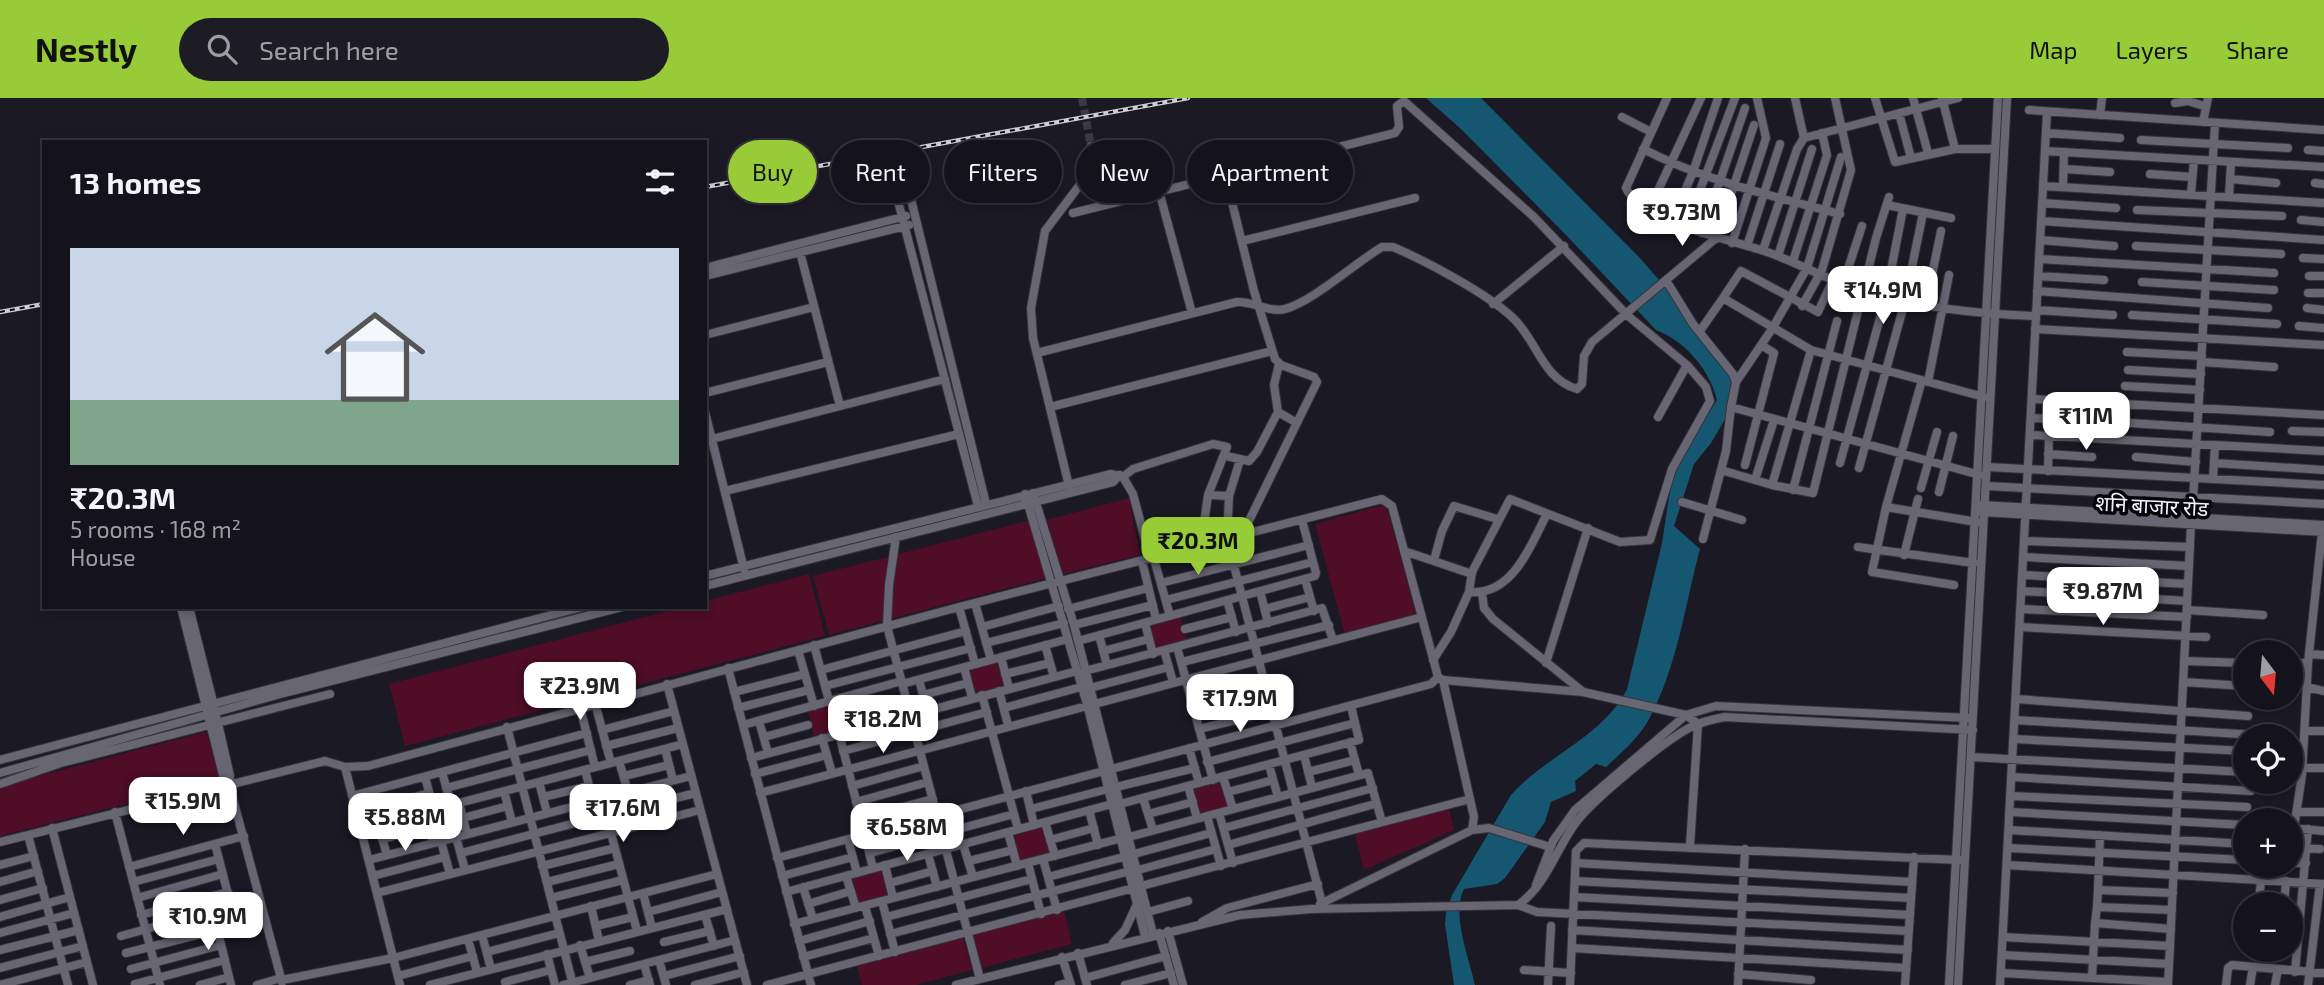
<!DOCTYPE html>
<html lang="en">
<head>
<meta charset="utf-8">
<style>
  :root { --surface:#14131b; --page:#1d1c24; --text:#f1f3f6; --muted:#9d9ea3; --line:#33323a; --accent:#97cc38 }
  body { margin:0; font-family:"Exo 2","Noto Sans Devanagari",sans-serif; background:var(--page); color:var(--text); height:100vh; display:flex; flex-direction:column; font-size:26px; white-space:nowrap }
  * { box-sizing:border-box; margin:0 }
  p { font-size:23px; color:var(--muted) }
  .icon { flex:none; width:38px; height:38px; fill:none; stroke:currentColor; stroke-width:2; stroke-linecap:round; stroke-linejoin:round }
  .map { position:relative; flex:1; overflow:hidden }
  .drawer { position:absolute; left:42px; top:42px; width:665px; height:469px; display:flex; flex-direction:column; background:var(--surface); border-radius:0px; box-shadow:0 4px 10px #0003,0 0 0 2px var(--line) }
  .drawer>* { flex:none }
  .top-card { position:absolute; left:728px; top:42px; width:665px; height:63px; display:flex; gap:14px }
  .needle { width:46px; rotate:164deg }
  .fabs { position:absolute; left:2233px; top:542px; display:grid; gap:14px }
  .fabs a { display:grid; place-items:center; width:70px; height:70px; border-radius:50%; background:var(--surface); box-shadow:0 4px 10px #0003,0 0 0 2px var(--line); font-size:35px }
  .price { position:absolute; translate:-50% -60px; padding:0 16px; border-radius:14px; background:#fff; color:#222; font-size:23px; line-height:46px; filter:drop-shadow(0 2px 4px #0008) }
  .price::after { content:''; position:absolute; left:50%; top:42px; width:21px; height:16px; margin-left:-10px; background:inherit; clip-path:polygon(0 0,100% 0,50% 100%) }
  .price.active { background:var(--accent); color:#111 }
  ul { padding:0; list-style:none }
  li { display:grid; align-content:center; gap:14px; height:371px; padding:0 28px }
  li+li { border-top:2px solid var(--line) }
  li span { display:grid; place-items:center; height:217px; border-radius:0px; color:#555 }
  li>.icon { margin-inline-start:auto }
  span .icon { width:126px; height:126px; fill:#fffc; stroke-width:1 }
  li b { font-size:30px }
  h2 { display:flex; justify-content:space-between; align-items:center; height:84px; padding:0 28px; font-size:30px }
  .pill { padding:0 24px; border-radius:32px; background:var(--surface); box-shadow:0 4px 10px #0003,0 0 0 2px var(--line); font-size:24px; line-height:63px }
  .pill.active { background:var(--accent); color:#111 }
  header { display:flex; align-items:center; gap:42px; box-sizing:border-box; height:98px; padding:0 35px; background:var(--accent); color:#111 }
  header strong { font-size:33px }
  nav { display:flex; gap:38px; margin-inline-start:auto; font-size:24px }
  .search { width:490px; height:63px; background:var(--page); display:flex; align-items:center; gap:18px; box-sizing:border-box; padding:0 24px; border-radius:38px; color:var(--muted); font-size:26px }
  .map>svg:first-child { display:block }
</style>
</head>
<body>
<header>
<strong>Nestly</strong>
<div class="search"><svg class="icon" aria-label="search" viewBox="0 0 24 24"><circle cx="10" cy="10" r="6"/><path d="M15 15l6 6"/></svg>Search here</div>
<nav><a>Map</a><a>Layers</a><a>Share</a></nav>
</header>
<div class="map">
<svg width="2324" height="887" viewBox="0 0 2324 887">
  <rect width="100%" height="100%" fill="#1b1924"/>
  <path fill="#4f0d26" d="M1129 400 1140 457 1063 476 1047 422Z
    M1386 406 1416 517 1345 537 1315 426Z
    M1031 422 1046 480 829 537 813 478Z
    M809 476 825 538 405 648 389 586 683 509H705V503Z
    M1180 518 1187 545 1154 554 1146 527Z
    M999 562 1006 589 973 597 966 570Z
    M840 603 847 630 814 638 807 611Z
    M206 634 220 682 0 738V692L8 686Z
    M1224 683 1231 710 1198 718 1191 691Z
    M1449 711 1454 732 1364 772 1355 736Z
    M1045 729 1052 756 1019 765 1012 737Z
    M882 772 890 799 856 808 849 781Z
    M1064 813 1072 846 981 870 973 837Z
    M963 840 972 872 916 887H862L857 868Z"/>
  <path fill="#155770" d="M1426 0H1481L1640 160 1684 211 1681 215 1719 257 1733 278 1728 316 1711 345 1694 366 1674 428 1700 451C1685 507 1677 570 1649 621 1639 640 1622 654 1606 669L1596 666 1575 683 1576 693 1551 704 1545 724 1505 780 1497 786 1464 791C1451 816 1469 860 1475 887H1454L1445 826 1446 815 1452 797 1511 697C1544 659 1604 638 1627 591L1662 445 1671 386 1681 360 1717 302C1710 272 1685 243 1656 232L1567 138 1461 31Z"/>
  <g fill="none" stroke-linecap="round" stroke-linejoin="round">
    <path stroke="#3b3944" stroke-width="8" stroke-dasharray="8 4" stroke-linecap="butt" d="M1082 0 1091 48"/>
    <g stroke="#35333c" stroke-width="10">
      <path id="minor" d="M1667 0 1626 90C1642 125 1730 141 1764 153 1798 164 1828 183 1863 193 1919 210 1978 216 2036 218
        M1795 0 1804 40 1958 0
        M1875 0 1895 64 1955 51H1995
        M1913 0 1928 55
        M1942 0 1955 51
        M2175 5 2188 3 2204 8
        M2029 12 2324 32
        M1899 15 1911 60
        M2100 17 2102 0
        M1622 19 1651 34
        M2203 24 2208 0
        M2046 35 2120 40
        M2141 42 2288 50
        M1643 51C1705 83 1773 98 1840 116
        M2308 52 2324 53
        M2045 53 2324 69
        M2064 71 2110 74
        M1225 76 1254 193 1275 261 1281 267 1314 279 1317 284 1242 437
        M2150 76 2192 79
        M2230 81 2276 85
        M2315 85 2324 86
        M2043 88 2324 105
        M2063 89 2064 54
        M1159 93 1192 215
        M2191 96 2194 62
        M2229 99 2231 64
        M2042 105 2116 110
        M1887 107 1951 120
        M1649 112 1701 0
        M2137 112 2282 118
        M1073 115 1395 35 1399 29 1397 8 1404 3 1534 119 1627 217 1688 268 1706 289 1710 303 1672 371 1650 442 1620 444 1510 401 1472 474 1469 494
        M2301 122 2324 124
        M1672 123 1693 74 1718 0
        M2041 123 2324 142
        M1686 129 1735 0
        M1702 135 1745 10
        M1716 141 1754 27
        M2040 142 2114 148
        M1242 143 1415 100
        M1732 145 1766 40 1757 0
        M1747 148 1780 46
        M2136 148 2281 156
        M1763 152 1797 51 1804 40
        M800 154 840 308
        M1778 158 1812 51
        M2303 160 2324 161
        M2039 161 2274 175
        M1793 163 1827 57 1822 35
        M705 170 906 118
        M705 178 909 127
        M2038 178 2104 182
        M2309 178H2324
        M2142 184 2274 192
        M1843 186 1862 128
        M1669 187 1693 226 1733 276 1736 284 1731 309 1980 377
        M2037 193 2268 210
        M2308 195H2324
        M1723 200 1741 173 1818 214 1833 182
        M1493 206 1564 148
        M1926 206 1941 133
        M1802 208 1822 172 1851 72 1835 0
        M2307 210 2324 212
        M2036 212 2113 217
        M2132 217 2277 226
        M2299 228 2324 230
        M2035 231 2324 247
        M1700 233 1723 200 1811 252 1984 299
        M705 237 814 209
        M2127 254 2202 258
        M1037 255 1237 204C1253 203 1269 215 1285 211 1312 204 1355 165 1382 149H1393C1426 163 1488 196 1513 220 1537 242 1542 281 1577 291L1582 286 1584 258 1592 244 1715 141
        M2202 264 2274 269
        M1279 266 1274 287 1278 314 1297 325
        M2128 272 2201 276
        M1922 282 1886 409 1872 474 1954 487
        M1736 284 1772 231 1807 170 1841 59
        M1928 284 1949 177
        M2125 288 2200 292
        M705 295 828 264
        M2032 301 2324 317
        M2126 307V322L2130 325 2270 334
        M1050 309 1272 253
        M705 314 744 471
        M1658 319 1687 267
        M2031 320 2098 323 2101 305
        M2292 333 2324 334
        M2030 337 2324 353
        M712 341 945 281
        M2048 356 2092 359
        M1226 358 1249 363 1257 354 1278 314
        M2136 359 2196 364
        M1840 365 1886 198 1903 111
        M2214 365 2324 372
        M1745 367 1774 255 1761 247
        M1988 369 2324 387
        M1859 370 1905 203 1923 115
        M1721 372 1772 387 1813 395 1876 140 1889 99
        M2048 373 2049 338
        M1123 379 1133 371 1213 346 1227 349 1208 397 1201 447
        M2213 381 2215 347
        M1755 382 1774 322
        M1772 387 1811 252
        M1069 388 1033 240 1031 210 1045 133 1082 84 1087 74 1091 48
        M1987 388 2324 406
        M1921 390 1937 334
        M1793 392 1837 223
        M725 393 959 336
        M1939 394 1953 338
        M1033 395 1074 527 1153 836
        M1025 396 1087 606 1145 838
        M1208 397 1229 398 1227 441 1322 805
        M1229 398 1240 362
        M1682 404 1742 422
        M1981 407 2324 427
        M978 408 894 88 897 83 907 85 986 406
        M1886 409 1977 424
        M1981 414 2324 434
        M2192 420 2215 25
        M896 439 889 487 887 528 980 881
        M1703 441 1726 353 1731 309
        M2025 443 2190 449
        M1858 449 1974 465
        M1404 453 1472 476
        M1904 457 1918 401
        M2024 459 2189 468
        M1154 461 1170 518
        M1434 462 1442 433 1454 408 1497 421
        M1142 463 1156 521
        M2023 477 2188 486
        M705 478 1111 376 1123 379 1133 396 1150 460
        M1305 481 1314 513
        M1161 485 1309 447
        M705 488 1113 384 1120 377
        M1260 493 1268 525
        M2022 493 2187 503
        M1482 495 1484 510 1493 521 1582 593
        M1166 502 1313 464
        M1227 502 1236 534
        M975 505 991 562
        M181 509 224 681 229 686 282 884
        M189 509 214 608
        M959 509 975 566
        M1068 511 1148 490
        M1265 511 1310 499
        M2021 511 2187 519
        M2187 512 2263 517
        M1145 525 1153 556
        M1074 527 1153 507
        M982 529 1059 508
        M2020 529 2206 539
        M1185 531 1232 519
        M1099 537 1107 567
        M1078 543 1315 478 1316 475 1302 422
        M986 545 1064 525
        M814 547 829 603
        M1045 547 1054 579
        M1177 549 1213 682
        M798 552 814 608
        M1164 552 1173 584
        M1103 553 1149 541
        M2309 556 2324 557
        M1001 559 1009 590
        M1433 562 1451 534 1469 494C1513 498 1530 448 1547 416
        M2184 563 2245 565
        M1182 564 1329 527
        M1546 565 1588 430
        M2291 565H2308
        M964 569 972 600
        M728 570 811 887
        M821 572 966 533
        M1085 573 1322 510 1333 542
        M1005 576 1050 565
        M919 582 927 611
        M2183 584 2245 588
        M667 586 747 887
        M902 586 1068 541
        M825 588 971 550
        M2307 589 2324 593
        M1090 590 1169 569
        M999 593 1008 627
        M734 594 805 576
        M923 597 968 585
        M982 597 1018 731
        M842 600 851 632
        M1191 600 1264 580
        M2016 601 2248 618
        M595 605 611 665
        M580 609 595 669
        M738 610 809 592
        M1004 610 1081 589
        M846 616 889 605
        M1195 616 1268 596
        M217 621 230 678 229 686
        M2015 622 2256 637
        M759 623 768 655
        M743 627 902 583
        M507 629 573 887
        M1199 631 1273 613
        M602 632 674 613
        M2305 633H2324
        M839 635 873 770
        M764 639 808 627
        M822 640 832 675
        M2014 641 2245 653
        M1350 644 1359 677
        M606 648 678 630
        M1189 650 1199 685
        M665 651 673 682
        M843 653 987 614
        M1304 657 1312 689
        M1971 659 2245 674
        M751 660 1077 573
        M0 662 582 509
        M619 663 628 694
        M1207 664 1355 625
        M1269 667 1278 699
        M345 669 400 887
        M2302 670H2324
        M585 672 593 703
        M442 674 451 707
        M1308 674 1355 662
        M0 675 284 595 622 509
        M755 676 827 657
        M624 678 669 667
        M425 679 434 712
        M1223 679 1233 711
        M2012 679 2251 693
        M539 684 547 715
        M0 686 61 665 330 596
        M852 688 924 668
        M1188 688 1197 720
        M1116 689 1195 670
        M446 690 591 652
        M504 693 512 724
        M1026 693 1034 727
        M1228 694 1273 682
        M760 695 1422 519
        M619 696 627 730
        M352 698 587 635
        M2011 698 2247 709
        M543 699 589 688
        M1143 700 1153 732
        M602 701 637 833
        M856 704 928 684
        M459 705 467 736
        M1120 706 1359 642 1351 608
        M1031 711 1108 691
        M1089 712 1098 747
        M623 713 696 695
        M115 714 160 887
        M425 714 433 745
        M2010 714 2245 727
        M2298 714H2324
        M356 715 429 695
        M1219 715 1233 765
        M1148 716 1193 704
        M1207 718 1221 768
        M463 720 508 708
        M861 720 933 701
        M1045 724 1055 758
        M378 726 387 757
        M52 730 93 887
        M1224 730 1373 690
        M2291 730 2324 733
        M2294 730 2302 677 2308 565 2322 434
        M360 731 683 646
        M1472 732 1489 730 1550 749
        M2009 732 2245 746
        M1008 734 1017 768
        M28 737 68 887
        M456 739 465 772
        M1129 739 1368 675 1382 724
        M382 741 429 729
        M848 741 857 775
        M1050 742 1094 730
        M441 743 450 776
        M0 744 325 663 345 669 368 668 959 509 1382 401 1392 408 1438 579 1443 582 1583 594 1686 617 1698 626 1690 748
        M963 746 973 779
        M1228 747 1371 707
        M2291 749 2320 751
        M2008 750 2245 762
        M461 755 606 717
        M870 755 1014 716
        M928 756 937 789
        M1134 756 1211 735
        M777 760 1431 586 1438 579
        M1043 761 1057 812
        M369 762 691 678
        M969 763 1013 752
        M1028 765 1041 816
        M1576 765 1912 784
        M2291 765H2306
        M0 767 34 758
        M885 767 893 800
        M2007 767 2324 786
        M542 768 615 750
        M129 769 244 738
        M1138 772 1216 751
        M373 778 445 759
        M782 778 853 759
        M846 778 856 810
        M1048 779 1127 758
        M1575 783 1911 800
        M0 784 38 773
        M133 784 219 761
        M547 784 619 766
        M890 785 933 773
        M1536 787 1553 743 1575 712 1686 617 1716 608 1969 620
        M803 789 813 821
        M2098 792 2100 737
        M786 794 1112 706
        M377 795 700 712
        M643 795 652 830
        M1574 799 1910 817
        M137 800 223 776
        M551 800 623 782
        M0 802 43 790
        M882 803 895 854
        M808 806 851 793
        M1320 806 1472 732 1474 719 1443 582
        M1518 807 1537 814 1909 833
        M2259 807 2261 781
        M2284 807 2286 783
        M591 808 599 843
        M865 808 879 858
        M2097 809 2098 792 2173 795
        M213 814 231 887
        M648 814 722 794
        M1148 814 1188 803
        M141 817 228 794
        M705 817 714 848
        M0 819 70 799
        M886 819 1032 781
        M1202 824 1227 810 1318 786
        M2095 825 2097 809 2172 812
        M794 826 1122 740
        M596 828 633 819
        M1572 832 1908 852
        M1168 833 1183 887
        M0 835 74 815
        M1159 835 1174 887
        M890 836 1130 773
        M482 837 491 871
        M121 838 231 808 215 746
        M2003 839 2170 848
        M468 841 477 874
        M799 843 870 823
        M664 844 710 833
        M1113 845 1125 832 1137 806
        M580 847 590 880
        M1572 850 1906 870
        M0 852 79 832
        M487 854 559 835
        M126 855 217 832
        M1078 855 1087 887
        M547 856 555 887
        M2002 857 2169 866
        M803 859 874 840
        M1062 859 1071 887
        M659 862 666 887
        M585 864 630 853
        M644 866 650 887
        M0 870 83 848
        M131 871 221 847
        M1524 872 1571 875
        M2295 874 2308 731
        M2001 875 2168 884
        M1738 876 1811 882
        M398 878 473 858
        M664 878 740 858
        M1085 880 1166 858
        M2092 880 2095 825 2171 831
        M282 882 393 860 717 776
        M505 884 551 872
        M135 886 225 862
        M0 887 87 864
        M200 887 229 879
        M257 887 281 880
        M430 887 727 811
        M563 887 735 842
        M630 887 649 882
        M695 887 744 874
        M767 887 1470 701
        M956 887 1240 817 1311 811 1518 807C1547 787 1556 750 1577 723 1595 700 1663 644 1689 630 1701 624 1713 621 1725 619L1973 632
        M1059 887 1070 884
        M1125 887 1171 875
        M1548 887 1551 828
        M1570 887 1576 753 1584 745 1959 762
        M1738 887 1745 751
        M1905 887 1914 759
        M1949 887 1998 0
        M1958 887 2007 0
        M2000 887 2047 14
        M2168 887 2191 426
        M2226 887 2228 870 2232 867 2324 875
        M2250 887 2253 869
        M2275 887 2278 871
        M2308 887 2320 786"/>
    </g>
    <use href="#minor" stroke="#696674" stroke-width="8"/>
    <g stroke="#ceccd5" stroke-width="4.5">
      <path id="rail" d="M705 89 1188 0
        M0 214 44 206"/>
    </g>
    <use href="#rail" stroke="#060509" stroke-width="2" stroke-dasharray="5" stroke-linecap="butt"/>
  </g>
  <g text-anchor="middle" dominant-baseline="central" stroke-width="7" stroke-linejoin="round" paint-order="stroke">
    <g font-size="21" fill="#f2f0f8" stroke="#060509">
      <text transform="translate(2152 407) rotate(3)">शनि बाजार रोड</text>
    </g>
  </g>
</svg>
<div class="fabs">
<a><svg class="needle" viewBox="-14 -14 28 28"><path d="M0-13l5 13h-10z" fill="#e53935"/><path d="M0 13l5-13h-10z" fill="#9d9ea3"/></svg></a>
<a><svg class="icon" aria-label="locate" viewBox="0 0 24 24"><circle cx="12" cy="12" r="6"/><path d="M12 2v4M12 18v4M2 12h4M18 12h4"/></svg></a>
<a>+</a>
<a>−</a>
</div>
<b class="price" style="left:1682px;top:150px">₹9.73M</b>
<b class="price" style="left:1883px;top:228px">₹14.9M</b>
<b class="price" style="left:2086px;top:354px">₹11M</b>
<b class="price active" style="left:1198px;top:479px">₹20.3M</b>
<b class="price" style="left:2103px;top:529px">₹9.87M</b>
<b class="price" style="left:580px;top:624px">₹23.9M</b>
<b class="price" style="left:1240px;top:636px">₹17.9M</b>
<b class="price" style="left:883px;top:657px">₹18.2M</b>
<b class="price" style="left:183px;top:739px">₹15.9M</b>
<b class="price" style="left:623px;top:746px">₹17.6M</b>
<b class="price" style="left:405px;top:755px">₹5.88M</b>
<b class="price" style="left:907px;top:765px">₹6.58M</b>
<b class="price" style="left:208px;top:854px">₹10.9M</b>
<div class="top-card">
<a class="pill active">Buy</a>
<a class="pill">Rent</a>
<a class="pill">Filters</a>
<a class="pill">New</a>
<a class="pill">Apartment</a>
</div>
<section class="drawer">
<h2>13 homes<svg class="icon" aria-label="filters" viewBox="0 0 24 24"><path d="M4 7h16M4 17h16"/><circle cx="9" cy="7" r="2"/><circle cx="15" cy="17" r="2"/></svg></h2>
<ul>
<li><span style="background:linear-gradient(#c9d6e8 70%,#7fa58c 0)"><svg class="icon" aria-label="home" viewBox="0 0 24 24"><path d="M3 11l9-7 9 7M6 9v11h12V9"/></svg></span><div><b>₹20.3M</b><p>5 rooms · 168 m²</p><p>House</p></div></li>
</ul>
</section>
</div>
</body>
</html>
